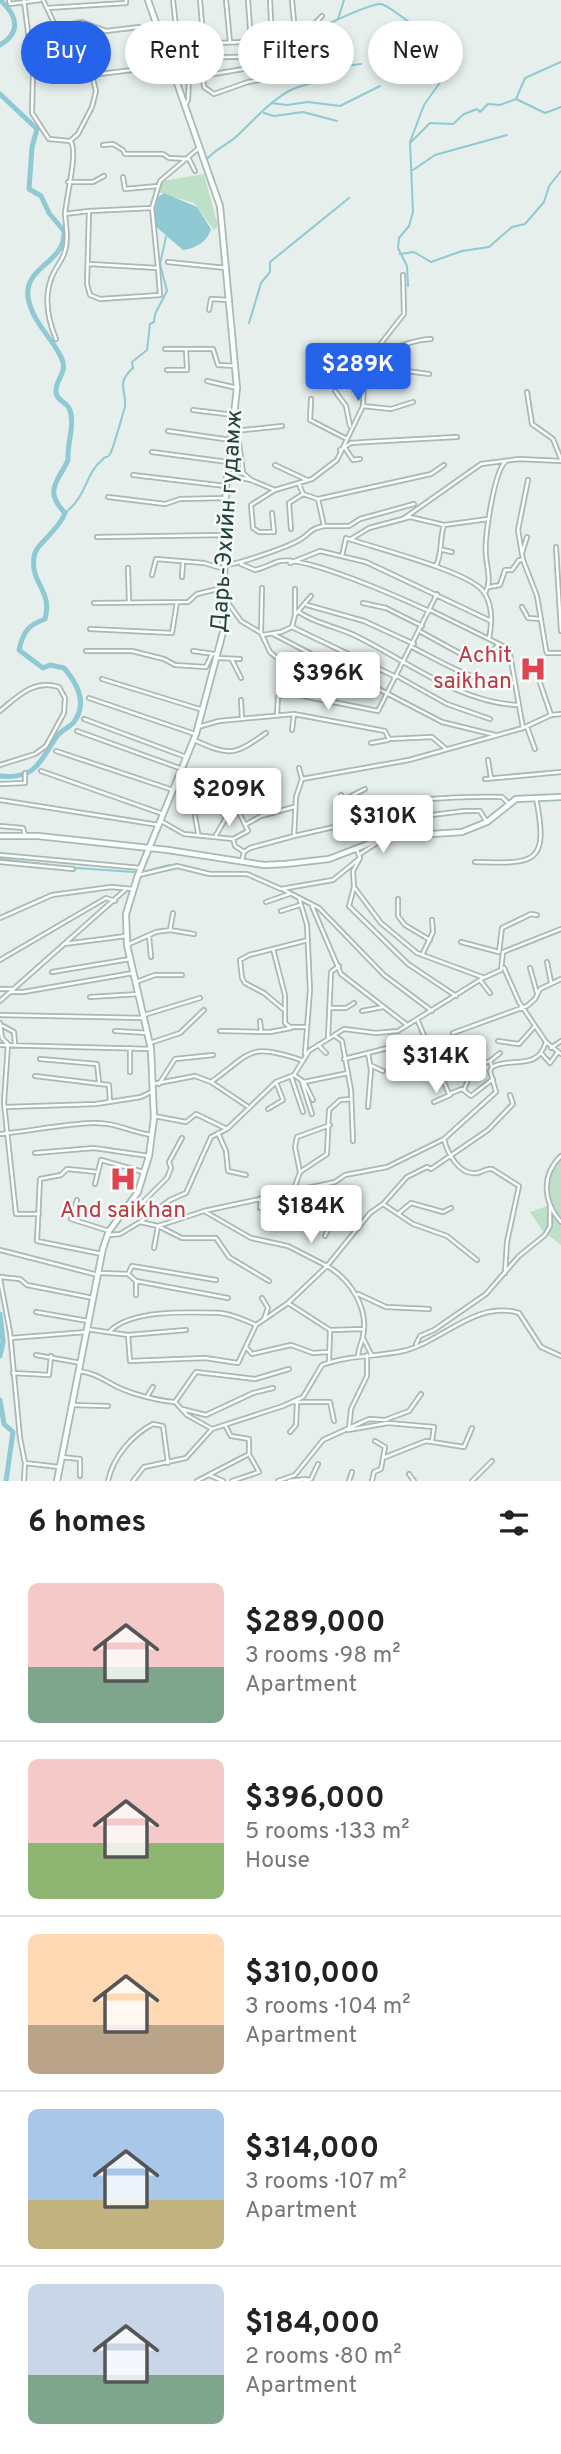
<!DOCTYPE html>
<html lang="en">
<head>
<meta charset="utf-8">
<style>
  :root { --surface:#fff; --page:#f6f6f6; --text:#222; --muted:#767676; --line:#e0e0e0; --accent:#2563eb }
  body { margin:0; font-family:Overpass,sans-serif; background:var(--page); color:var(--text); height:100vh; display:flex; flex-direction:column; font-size:26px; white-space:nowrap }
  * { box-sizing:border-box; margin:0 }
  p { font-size:23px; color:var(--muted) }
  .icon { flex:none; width:38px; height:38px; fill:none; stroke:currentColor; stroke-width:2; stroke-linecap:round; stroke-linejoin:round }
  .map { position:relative; height:1481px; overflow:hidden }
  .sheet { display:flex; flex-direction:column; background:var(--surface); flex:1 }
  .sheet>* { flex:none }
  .hud { position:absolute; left:21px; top:21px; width:520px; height:63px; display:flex; gap:14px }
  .price { position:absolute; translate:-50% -60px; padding:0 16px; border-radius:7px; background:#fff; color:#222; font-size:23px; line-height:46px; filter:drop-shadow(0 2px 4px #0008) }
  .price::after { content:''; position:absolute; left:50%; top:42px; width:21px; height:16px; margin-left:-10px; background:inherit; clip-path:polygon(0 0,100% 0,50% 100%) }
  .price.active { background:var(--accent); color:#fff }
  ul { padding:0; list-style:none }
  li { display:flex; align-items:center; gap:21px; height:175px; padding:0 28px }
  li+li { border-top:2px solid var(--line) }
  li span { display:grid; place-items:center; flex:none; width:196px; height:140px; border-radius:10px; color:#555 }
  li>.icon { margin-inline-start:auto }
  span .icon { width:84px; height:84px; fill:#fffc; stroke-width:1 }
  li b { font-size:30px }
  h2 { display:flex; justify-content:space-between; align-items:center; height:84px; padding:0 28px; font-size:30px }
  .chip { padding:0 24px; border-radius:32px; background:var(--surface); box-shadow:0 4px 10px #0003; font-size:24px; line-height:63px }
  .chip.active { background:var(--accent); color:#fff }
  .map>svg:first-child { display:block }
</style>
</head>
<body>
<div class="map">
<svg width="561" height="1481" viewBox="0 0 561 1481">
  <rect width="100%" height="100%" fill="#e6efeb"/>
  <path fill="#bfe0c8" d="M204 174 218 226 214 230 194 203 158 192 162 181Z
    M561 1153V1245L542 1230 530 1212 547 1206C542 1187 546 1167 561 1153Z"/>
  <path fill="#8ec9d4" d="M164 193 197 207 211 229C208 241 195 249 183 250L154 225 156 198Z"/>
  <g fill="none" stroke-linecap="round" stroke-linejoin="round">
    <path stroke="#8ec9d4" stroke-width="2" d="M338 19 344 0
      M284 49C291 40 369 3 381 4 390 6 412 25 421 31
      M228 58 260 61V65L266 62
      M516 99 545 113 561 107
      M271 103 287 105 308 102 340 106 380 86
      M264 113 274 116 303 112 337 121
      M411 142 430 123 453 124 464 114 477 109 480 112 488 104 500 105 516 99 525 78 561 62
      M208 158C217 148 229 144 238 135 254 120 271 100 291 90 301 85 312 84 322 79 336 71 344 65 361 64
      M413 170 435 155 507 135
      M400 254 414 252 431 262 462 251 489 247 512 227 525 224 544 202 549 186 561 171
      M408 286 407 266 398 248 399 238 409 226 413 212 410 142 424 105 443 78
      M249 323 261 283 270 272V262L349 198
      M65 513C87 496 85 474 102 460 108 453 105 461 110 454 113 450 123 413 125 407 127 390 115 384 133 368L132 362 147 350 150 324 154 322 155 314 167 291 160 264 166 237
      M0 859 50 865
      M62 867 134 872
      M144 872 169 865"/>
    <path stroke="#8ec9d4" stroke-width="5" d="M0 45C22 32 17 15 0 0
      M0 94 37 129 32 147 29 189 41 196 49 213 64 231C66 263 24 266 28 297 32 322 51 336 61 357 69 372 55 379 56 392 56 400 65 401 69 408 76 422 67 442 68 460 58 482 43 490 65 513 58 532 35 544 34 557 30 584 53 590 45 619 28 625 23 632 19 650L43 668 50 665 64 668C77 683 88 703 74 722 70 727 62 730 57 736 40 761 36 780 0 776
      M0 1314 3 1342 0 1356
      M0 1400 4 1424 13 1432 6 1481"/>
    <g stroke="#a8b8b2" stroke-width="6">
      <path id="minor" d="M9 0 10 4 40 0
        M43 0 56 27 82 22 106 31 139 27 144 54 157 57
        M200 0 203 36 211 43C246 41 297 46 322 16
        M226 0 230 42
        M248 0 251 42
        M270 0 272 39
        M24 1 33 71 32 113 49 139 70 141 78 134 92 107 96 91 92 75 132 70 167 55
        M47 8 126 3V0
        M165 49 178 45 173 0
        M169 61 181 58 274 56 295 32 292 0
        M203 76 204 87 214 94 248 82 292 75
        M185 106 188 100 189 78 256 67 262 60 274 62 291 43
        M71 142C78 153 66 198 65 214L89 211
        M103 145 113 144 123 150 125 154H163L169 158 189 159 195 171
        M123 177 125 189 158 186
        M68 182H93L104 176
        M168 262 226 268
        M89 264 158 268 152 208
        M158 268 160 295 100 299 90 295 87 284 89 211 152 208 160 181 199 148
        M209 310 211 299 230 300
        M56 339C48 320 44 299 51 279 54 270 61 262 64 254 69 241 66 227 65 214
        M165 349H213L218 365 236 366
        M374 352C394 351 411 339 431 339
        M369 366 429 374
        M167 370H187L186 350
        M207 381 237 388
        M363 385 382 383
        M335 391 346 406 350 426
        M527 392 532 424 553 439 561 459
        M311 399 310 420 347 439
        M363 406 391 409 413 402
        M193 410 234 415
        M168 431 231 440
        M234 431 282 426
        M232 435 239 443 243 473 251 480 275 490 312 479 337 460 363 406 364 377 375 351 404 314 403 275
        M345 448 353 460 360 459
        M340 450 351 443 365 442 457 437
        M152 452 228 462
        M275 465 307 480
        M133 475 226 486
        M227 475 251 480
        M299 484 303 494 318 499 431 474 444 465
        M108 497 165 504 180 499 226 498
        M272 513 274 532H259L253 528 251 505 275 490
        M403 519 481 464 519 459 561 461
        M324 526H349L360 519 414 504
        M291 529 289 503 303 494
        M97 537 225 535
        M351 539 369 528 410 517 444 525 488 519
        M556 547 561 631
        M443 550 452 552
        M522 553 527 537
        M342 556 346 538C375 548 468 571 483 591 493 604 492 624 489 639L509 649 523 728
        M523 560 518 530 528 480
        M290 563 320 551 366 562 491 621
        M241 564 255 570C264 568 272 563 280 561 305 555 403 599 429 611
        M226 565C238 564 289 547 301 539 311 533 309 529 324 526L318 499
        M436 566C443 551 439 541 444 525
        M128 568 129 602
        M152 575 156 559 204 563 224 569
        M182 577 183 562
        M489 587 500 585 505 570H512L519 560H523L537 596 546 650 547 653H561
        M295 589V615
        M485 593C492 581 487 569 486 556 484 538 494 473 505 462
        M226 600 241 621 261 633 270 652 293 672 354 686
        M94 603 188 602 197 594 222 588
        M363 603 386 608 422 626
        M307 605 364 621 414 644
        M522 607 528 618 541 619
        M430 610 489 639
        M299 612C314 623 337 627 354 635 406 660 459 703 518 705
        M292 627 396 677
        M90 629 172 633 177 602
        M421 632 474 661 490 654 498 645
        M261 633 262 588
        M273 634 442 722 495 735
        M262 635 281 632 292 627 295 615 311 596
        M412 647C445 664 477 685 515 683
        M86 651H132L164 659 175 665 206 667 212 654H217
        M193 651 214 654
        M217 658 240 659
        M232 660 241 678
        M397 676 447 704 490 719
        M538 677 551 715
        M102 679 203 710
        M288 693 293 672
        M89 698 195 734
        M241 700 242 718
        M0 711C18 696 34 679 59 687L65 698 64 713 46 746 35 754 0 765
        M277 714 278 697 288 693 378 711 437 594
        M84 719 186 757
        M198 727 219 721 294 714 385 731 389 739 432 737 445 748
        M527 727 535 749
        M292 730 294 714
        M77 731 182 769
        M194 740C230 756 233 756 266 733
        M371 743 388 740
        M56 751 173 790
        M488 760 491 778
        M299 768 302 779
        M41 771 163 814
        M485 779 561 772
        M250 782 269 814
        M231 783 239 795 233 800 248 831 233 839 235 846 244 852
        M0 784 25 783V773
        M253 786 276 772
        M341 795 343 798H347
        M211 798 220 811 234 805
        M0 800 159 825
        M346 811 347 798 365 789
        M195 816 198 833
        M161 821 184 834 233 839
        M245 825 261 816 294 807
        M0 826 23 828 25 835
        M341 826V813C381 800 459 796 502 797L508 803
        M216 835 226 818
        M294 836 334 827 464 811H480L486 821
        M360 854 386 837
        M0 855 141 868
        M360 858 353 871 354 887 349 906 408 964 456 996
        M242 860 244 852 250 848 294 836 296 797 302 779 409 760 523 728 551 715 561 714
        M0 862 73 869
        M475 862C536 864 549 864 536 798
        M139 875 177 866 210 874H247L281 889 333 880 360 858 357 850
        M354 887 381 923 417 953 482 977
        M284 890 319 908 384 975 432 1011
        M299 898 307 925 310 990 305 1054
        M398 899V916L405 925 430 940
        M266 902 289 894
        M312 906 341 974 406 1024
        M281 911 300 905
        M0 918 52 895 111 887 133 889
        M170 930 194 934
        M149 936 151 957
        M461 942 499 952
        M64 944 126 936
        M127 945 156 932 170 930 173 913
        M273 949 285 995V1023L290 1027H306
        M499 952 502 928 531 914 537 915
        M422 955 433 932 432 920
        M0 960 106 898 115 901
        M547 962 551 982
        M530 968 537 993
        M52 972 130 959
        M480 980 490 993
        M136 982 155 975H182
        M0 989H13
        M11 992H23L133 973
        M90 997 139 994
        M0 1001 125 890
        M329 1008H346L354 1003
        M283 1009 264 993 245 983 242 978 240 960 249 955 308 940
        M362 1011 383 1007
        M0 1015 145 1018
        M144 1015 200 998
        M417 1019 449 1094 462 1089 471 1096 493 1079
        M260 1021 261 1030
        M0 1023 2 1038 8 1044 4 1103 16 1214H39
        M3 1026 14 1032 15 1044
        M115 1031 148 1033
        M220 1031 270 1032 291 1028
        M453 1033 527 1006 535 999 540 989 561 979
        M335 1036 342 1041 351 1090 353 1141
        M328 1038 331 972 339 966
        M498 1041 519 1044 535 1026
        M546 1042 561 1054
        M150 1043 180 1033 204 1010
        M0 1045 151 1049
        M318 1045 326 1053
        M551 1048 561 1041
        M368 1053 395 1046 400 1055
        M414 1053 428 1046
        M541 1053 550 1063 558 1052
        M40 1059 97 1064 99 1082
        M344 1059 368 1053 371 1070 368 1107
        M490 1061 500 1053
        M456 1062 469 1077 464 1090
        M370 1065 383 1071
        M476 1066 490 1061 492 1067
        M400 1069 417 1071 436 1065
        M439 1071 466 1055
        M130 1072V1048
        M294 1075 304 1082 348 1073
        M35 1076 109 1085 110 1102
        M291 1076 303 1112
        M211 1082C252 1053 247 1042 301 1060
        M302 1082 312 1114
        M304 1082 313 1100
        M153 1084 195 1076 211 1082 247 1106
        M159 1084 175 1059 213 1055
        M434 1102 450 1095
        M5 1107 96 1104 141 1097 153 1091
        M268 1109 283 1100 276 1082
        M154 1116 186 1122 196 1114 227 1129
        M218 1133 226 1151 228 1171 246 1175
        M0 1134C31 1131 62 1124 93 1123 115 1122 130 1132 151 1135
        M444 1139 496 1092 490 1071 492 1067C512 1056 537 1072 546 1042L519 1002 504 968
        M35 1153 94 1148 149 1156
        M561 1156C541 1175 543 1202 561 1222
        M97 1172 67 1169 61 1175 40 1179 37 1241 102 1254
        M300 1172 295 1147 297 1137 330 1125
        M95 1184 101 1160 143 1172
        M292 1195 300 1172 327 1154 329 1110 340 1100 351 1099
        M299 1195 300 1203 312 1211 328 1230 325 1236
        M261 1198 260 1208 274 1210
        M77 1200 71 1219 109 1231
        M129 1204 140 1205 167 1178 171 1168 169 1162 182 1138
        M383 1204 407 1177 427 1167 431 1169 488 1130 513 1104 510 1095
        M204 1211 274 1196 300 1195 307 1188 335 1182 345 1175 387 1167 444 1139C447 1152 459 1176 477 1173 484 1172 485 1168 492 1169L519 1186 507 1242 505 1273
        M398 1214 411 1203 443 1212 451 1208
        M140 1222 170 1200 186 1193 211 1137 227 1129 276 1082 294 1075 309 1051 344 1029 376 1033 398 1031 483 978 501 970 503 952 561 929
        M109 1235 120 1234 140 1222 158 1226 204 1211 251 1238 288 1246 327 1266 370 1213 383 1204 413 1224 447 1236 477 1260
        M154 1248 158 1226 182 1238H216L229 1257 269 1281
        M0 1250 98 1275
        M100 1273 128 1274 136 1281 228 1298
        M128 1274 132 1266 216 1280
        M0 1277 20 1279 27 1285 93 1298
        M0 1279 10 1332 20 1438 25 1463 24 1481
        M136 1281V1295
        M358 1294 386 1307 429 1309
        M262 1298 268 1308 264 1319
        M288 1303 327 1266C350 1279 369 1308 363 1336 362 1343 358 1348 358 1357
        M36 1312 88 1321
        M86 1329 128 1335 130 1361 205 1358 238 1363 256 1325
        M330 1330 364 1329
        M110 1331C132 1309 190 1312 220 1313 232 1314 245 1320 256 1325L288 1303 330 1330 329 1362
        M128 1335 186 1330
        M11 1338 86 1332
        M363 1338 371 1354
        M416 1344 420 1336 434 1330 486 1294 519 1256 545 1235 550 1226V1206
        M246 1347 252 1354 291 1345 313 1353 328 1352
        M36 1355 81 1363
        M79 1371C93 1373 99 1377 110 1383 126 1393 158 1401 175 1402L187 1415 212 1429
        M13 1373 49 1375 51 1356
        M148 1395 153 1387
        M175 1402 196 1372 255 1379 289 1369
        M293 1402H330L334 1421
        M72 1405 108 1406
        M182 1409 206 1415 253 1393 273 1388
        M349 1428 351 1409 367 1376V1355
        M348 1430 388 1423 434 1427 432 1441
        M290 1432 296 1425 297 1403
        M375 1441 385 1447 383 1458
        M61 1457 80 1459V1476
        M25 1463 59 1467
        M409 1474 414 1481
        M209 1475 223 1481
        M108 1481C113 1457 132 1435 153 1424L163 1426 168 1463
        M133 1481 144 1467 186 1458 212 1429 283 1406 303 1397 322 1365C348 1355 376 1357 403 1351 442 1342 475 1300 519 1313L541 1347 561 1356
        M197 1481 249 1454V1439L231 1436 226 1427
        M232 1481 259 1472 249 1454
        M278 1481 295 1475 323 1440 369 1419 385 1420 409 1411 421 1394
        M289 1481 306 1479
        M305 1481 311 1479 318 1464
        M349 1481 352 1472
        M372 1481 374 1472 381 1469 383 1458 426 1441 464 1447 472 1428
        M472 1481 492 1461"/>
    </g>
    <g stroke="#a4bbb3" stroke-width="8">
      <path id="secondary" d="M0 836H38L168 850 264 865 285 864 329 859 386 837 462 832 487 822 516 799 561 797
        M57 1481 103 1248 109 1231 138 1192 149 1156 154 1118 151 1049 127 945 126 914 138 875 196 734 223 632 226 486 237 388 220 206 148 0"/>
    </g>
    <use href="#minor" stroke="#fff" stroke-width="2.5"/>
    <use href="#secondary" stroke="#fff" stroke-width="4.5"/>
  </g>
  <defs>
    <g id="hospital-bare" transform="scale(2.1)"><path d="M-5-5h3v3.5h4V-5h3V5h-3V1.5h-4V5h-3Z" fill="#e0444e" stroke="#f7fbf9" stroke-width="2.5" paint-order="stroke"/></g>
  </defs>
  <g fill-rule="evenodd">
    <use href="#hospital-bare" x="533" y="669"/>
    <use href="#hospital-bare" x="123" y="1179"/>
  </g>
  <g text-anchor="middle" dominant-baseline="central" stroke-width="5" stroke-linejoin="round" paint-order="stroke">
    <g font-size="23" fill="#24423a" stroke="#f7fbf9">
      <text transform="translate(228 521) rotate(-86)">Дарь-Эхийн гудамж</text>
    </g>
    <g font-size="23" fill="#be3a42" stroke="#f7fbf9" text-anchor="end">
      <text x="512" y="656">Achit<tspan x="512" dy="26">saikhan</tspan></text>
      <text x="123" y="1211" text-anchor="middle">And saikhan</text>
    </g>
  </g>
</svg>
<b class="price active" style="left:358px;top:403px">$289K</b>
<b class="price" style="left:328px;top:712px">$396K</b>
<b class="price" style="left:229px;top:828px">$209K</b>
<b class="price" style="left:383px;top:855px">$310K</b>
<b class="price" style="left:436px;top:1095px">$314K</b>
<b class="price" style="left:311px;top:1245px">$184K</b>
<div class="hud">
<a class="chip active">Buy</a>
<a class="chip">Rent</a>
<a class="chip">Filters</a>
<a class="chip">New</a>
</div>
</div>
<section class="sheet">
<h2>6 homes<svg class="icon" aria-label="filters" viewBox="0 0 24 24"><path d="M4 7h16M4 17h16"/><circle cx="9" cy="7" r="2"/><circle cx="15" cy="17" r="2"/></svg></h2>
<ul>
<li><span style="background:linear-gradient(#f6c9c9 60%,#7fa58c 0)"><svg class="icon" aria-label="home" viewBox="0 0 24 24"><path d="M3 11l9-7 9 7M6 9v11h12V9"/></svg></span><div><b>$289,000</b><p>3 rooms · 98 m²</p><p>Apartment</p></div></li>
<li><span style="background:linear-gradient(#f6c9c9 60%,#8fb573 0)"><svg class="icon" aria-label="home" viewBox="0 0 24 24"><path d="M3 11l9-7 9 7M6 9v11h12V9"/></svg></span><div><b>$396,000</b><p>5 rooms · 133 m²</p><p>House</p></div></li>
<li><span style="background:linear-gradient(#ffd9b3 65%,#b9a48a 0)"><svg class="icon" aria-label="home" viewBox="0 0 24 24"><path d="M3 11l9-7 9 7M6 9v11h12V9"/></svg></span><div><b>$310,000</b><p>3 rooms · 104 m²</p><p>Apartment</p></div></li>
<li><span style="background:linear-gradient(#a9c7e8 65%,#c2b280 0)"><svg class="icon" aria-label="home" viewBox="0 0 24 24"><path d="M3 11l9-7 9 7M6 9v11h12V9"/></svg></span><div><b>$314,000</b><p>3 rooms · 107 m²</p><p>Apartment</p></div></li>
<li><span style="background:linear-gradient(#c9d6e8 65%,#7fa58c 0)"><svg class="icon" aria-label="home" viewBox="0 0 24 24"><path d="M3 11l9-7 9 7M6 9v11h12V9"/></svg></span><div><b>$184,000</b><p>2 rooms · 80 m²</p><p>Apartment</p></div></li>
</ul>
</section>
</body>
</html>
